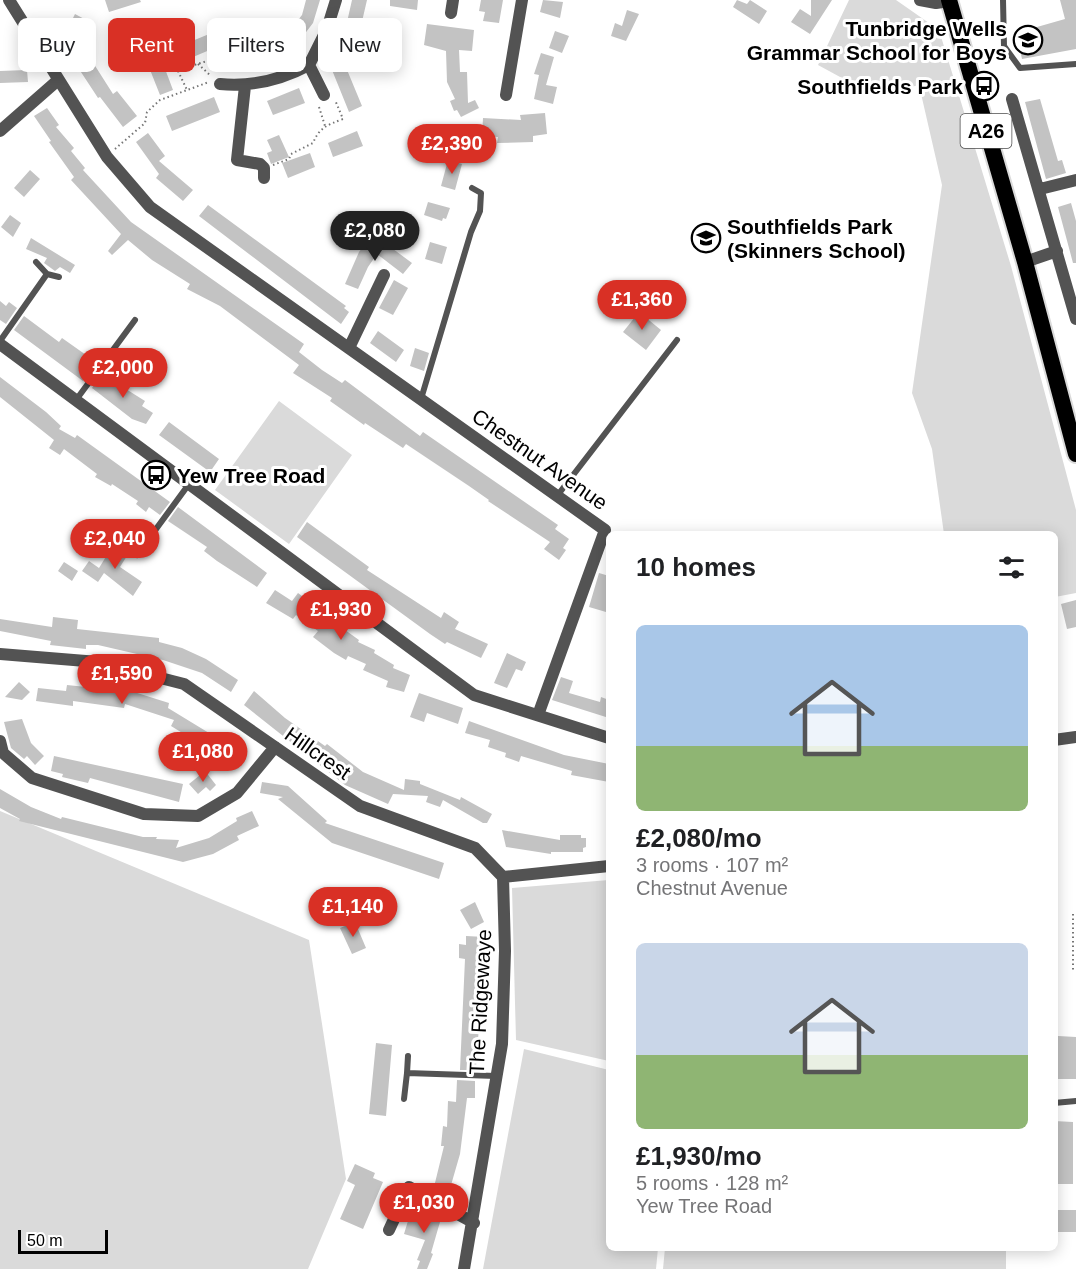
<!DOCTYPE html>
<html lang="en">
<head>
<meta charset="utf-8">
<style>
  :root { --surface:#fff; --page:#f6f6f6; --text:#202124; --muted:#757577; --accent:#d93025 }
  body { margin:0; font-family:Arial,sans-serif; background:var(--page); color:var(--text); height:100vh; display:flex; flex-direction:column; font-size:22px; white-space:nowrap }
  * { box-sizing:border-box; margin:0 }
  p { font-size:20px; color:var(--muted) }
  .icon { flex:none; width:33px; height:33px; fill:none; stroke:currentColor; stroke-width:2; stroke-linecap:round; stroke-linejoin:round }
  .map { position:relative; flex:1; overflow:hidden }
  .details { position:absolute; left:606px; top:531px; width:452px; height:720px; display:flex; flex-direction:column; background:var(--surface); border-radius:9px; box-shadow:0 3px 15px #0003 }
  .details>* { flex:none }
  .hud { position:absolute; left:18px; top:18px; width:498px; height:54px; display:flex; gap:12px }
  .scale { position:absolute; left:18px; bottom:15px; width:90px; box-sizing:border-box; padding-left:6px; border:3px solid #000; border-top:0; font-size:16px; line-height:21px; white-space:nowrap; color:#000; -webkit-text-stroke:4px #fff; paint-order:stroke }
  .price { position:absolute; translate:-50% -51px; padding:0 14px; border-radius:21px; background:var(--accent); color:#fff; font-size:20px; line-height:39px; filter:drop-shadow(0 2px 3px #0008) }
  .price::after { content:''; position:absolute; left:50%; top:36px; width:18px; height:14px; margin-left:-9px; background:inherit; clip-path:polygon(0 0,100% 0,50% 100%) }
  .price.on { background:#222; color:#fff }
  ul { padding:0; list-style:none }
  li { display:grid; align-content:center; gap:12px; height:318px; padding:0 30px }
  li span { display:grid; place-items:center; height:186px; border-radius:9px; color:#555 }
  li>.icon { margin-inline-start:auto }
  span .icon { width:108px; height:108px; fill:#fffc; stroke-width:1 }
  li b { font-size:26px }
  h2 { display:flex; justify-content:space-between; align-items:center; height:72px; padding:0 30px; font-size:26px }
  .tag { padding:0 21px; border-radius:9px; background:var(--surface); box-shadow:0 3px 15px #0003; font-size:21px; line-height:54px }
  .tag.on { background:var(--accent); color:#fff }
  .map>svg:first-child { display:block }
</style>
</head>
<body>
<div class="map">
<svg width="1076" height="1269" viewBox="0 0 1076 1269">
  <rect width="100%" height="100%" fill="#fff"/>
  <path fill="#dadada" d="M849 0H896L939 30 1011 266 1076 510V593L1055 597 1054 534H944L932 449 912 393 942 185 919 85 875 96 818 65Z
    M279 401 352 455 289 544 215 490Z
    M0 811 309 940 346 1179 308 1269H0Z
    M609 880V1061L516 1040 512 888Z
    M524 1049 609 1070V1248H658L656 1269H483Z
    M665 1248H1006V1269H663Z"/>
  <path fill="#c3c3c3" d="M105 0H140L141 2 109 12Z
    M306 0H320L313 23 287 57 276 48 302 15Z
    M352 0H367L357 43 350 61 337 55V51L345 31Z
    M390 0H418L417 10 390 6Z
    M481 0H503L499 23 483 21 485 12 479 11Z
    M543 0 563 2 560 18 540 12Z
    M737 0 747 4 750 0 767 11 759 24 733 7Z
    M811 0H832L810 34 791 22 800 9 811 16Z
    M1060 0H1076V49L1022 59 1016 33 1065 19Z
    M627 10 639 14 626 41 611 36 615 23 622 26Z
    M75 14 88 21 74 49 61 42Z
    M427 24 474 30 472 51 459 50 460 72H467L468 103 475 100 479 108 461 117 457 110 454 111 450 101 455 99 447 82 446 51 424 45Z
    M230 28 266 33 264 50 227 46Z
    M555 31 569 36 562 53 549 48Z
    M214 32 219 46 186 60 180 46Z
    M153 37 173 90 160 95 139 42Z
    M541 53 554 57 546 85 557 87 553 104 534 99 539 75 534 74Z
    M92 61 113 94 117 91 137 116 123 127 100 97 98 98 79 69Z
    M345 65 362 106 349 112 332 70Z
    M27 70 28 82 0 83V71Z
    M299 88 305 103 273 115 267 101Z
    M214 97 220 112 172 131 166 116Z
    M1040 99 1058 161 1062 160 1066 173 1046 179 1025 102Z
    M47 108 59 125 56 127 74 148 71 151 85 168 83 170 131 222 304 344 299 352 322 370 342 383 345 380 420 436 423 432 558 525 555 529 569 539 563 548 566 550 559 560 544 549 550 542 488 501 489 500 469 486 406 444 403 448 365 423 364 425 330 401 332 398 293 373 299 365 220 306 187 289 190 284 152 260 128 240 112 255 108 251 121 234 71 180 74 177 49 142 51 141 34 116Z
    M545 113 547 134 533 136V142L497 143 498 137 482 136 483 118 521 120 520 115Z
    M357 131 363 146 333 157 328 143Z
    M148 133 165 156 159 161 193 190 183 201 156 178 159 174 136 142Z
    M279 135 289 157 271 164 267 153 272 151 267 140Z
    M310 153 315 167 288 178 282 163Z
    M448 160 462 164 455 190 441 186Z
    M30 170 40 179 24 197 14 188Z
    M428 202 450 208 446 219 443 218 442 221 424 215Z
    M1071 203 1076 221V263H1073L1058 207Z
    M208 205 346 306 344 308 349 312 341 324 199 216Z
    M10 215 21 223 13 237 1 227Z
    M31 238 75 265 70 273 60 267 55 271 44 263 47 258 26 249Z
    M368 240 381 250 385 243 412 263 403 274 377 254 368 267 358 289 345 284 359 252Z
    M430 242 447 247 442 264 425 259Z
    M394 280 408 288 393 315 379 308Z
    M0 301 6 306 9 302 17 308 6 324 0 320Z
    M639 312 661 330 646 350 623 332Z
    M24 316 59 342 62 338 96 362 83 381 14 330Z
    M378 331 404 350 396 362 370 343Z
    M415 348 429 353 424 371 410 366Z
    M102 374 145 401 142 406 153 413 146 424 132 419 92 388Z
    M0 377 46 412 61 426 59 429 75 438 77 435 170 502 160 515 149 507 146 512 136 504 138 501 112 484 111 486 95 477 97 474 64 449 60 455 49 448 54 440 0 397Z
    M169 422 219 459 210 472 159 435Z
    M178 507 267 573 257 587 217 561 204 551 207 547 168 521Z
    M307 522 369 567 367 570 441 618 444 612 459 622 455 629 488 644 481 658 447 642 445 644 430 634 297 537Z
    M115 542 130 551 120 567 142 582 133 596 104 573 98 582 82 571 89 561 99 568Z
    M64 562 78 571 72 581 58 571Z
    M599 573 609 576V603L606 612 589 607Z
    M275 590 292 601 298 593 306 599 301 606 316 617 320 612 359 640 358 642 375 650 374 653 394 665 393 668 410 675 404 692 386 687 388 681 363 670 366 664 348 656 346 660 334 653 313 637 318 631 296 615 293 619 266 603Z
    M1076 600V627L1067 629 1061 604Z
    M53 617 78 620 77 629 159 638V642L182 648 206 659 238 680 231 692 202 673 163 660 98 645H86V649L50 645 51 641 0 631V619L52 627Z
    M507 653 526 662 522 671 516 669 507 688 494 683Z
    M561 677 573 681 569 693 600 702 601 697 609 700V718L552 700Z
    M19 682 30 692 22 700 5 697Z
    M67 685 134 692 169 703 168 708 209 733 202 745 171 726 174 720 125 704 124 708 73 701V706L36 701 38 688 66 691Z
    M254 691 285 718 325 746 327 744 363 772 404 790 405 779 420 781V784L460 800 461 797 492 814 487 823H483L443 800 440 807 426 802 428 796 393 794 388 804 345 785 244 705Z
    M419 693 463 708 458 724 427 713 424 722 410 717Z
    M22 719 31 743 44 756 35 765 27 756 24 759 11 748 4 722Z
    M469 721 564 755 609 764V782L571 775 572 771 521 756 519 762 505 757 506 753 488 747 490 740 465 733Z
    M229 741 235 760 217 763 214 743Z
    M54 756 183 784 179 802 90 778 88 783 62 777 63 774 51 771Z
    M205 771 216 785 210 791 206 787 198 794 189 784Z
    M262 782 288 786 327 821 325 823 444 863 439 879 332 843 278 799 283 797 260 793Z
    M0 789 31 807 61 819 62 817 143 837H157L156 839 179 840 176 848 209 838 237 821 236 818 252 811 259 826 237 836 239 840 213 854 183 862 19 821 20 819 0 808Z
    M502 830 560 840V835H581V838H586V847L583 848V852H551V854L506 847Z
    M475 902 484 922 471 929 460 910Z
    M355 922 366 948 352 954 340 928Z
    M466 936 485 937 476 1070H460L465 959 459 958V944L466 945Z
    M1058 1036 1076 1037V1079H1054V1041Z
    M376 1043 392 1045 386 1116 369 1114Z
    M457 1080 475 1081V1098H467L460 1154 447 1199 433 1191 444 1146H441L443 1126 447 1127 448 1101 456 1102Z
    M1054 1121 1073 1122V1184H1054Z
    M355 1164 375 1173 373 1178 383 1182 363 1229 340 1219 355 1185 347 1181Z
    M431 1209 442 1215 431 1253 433 1254 427 1269H417L420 1261 417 1260 425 1240 404 1234 411 1211 429 1217Z
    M1054 1210H1076V1232H1054Z"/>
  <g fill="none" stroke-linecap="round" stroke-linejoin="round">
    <g stroke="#dbdbdb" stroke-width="20">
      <path id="trunk" d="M949 0 1025 262 1076 454"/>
    </g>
    <path stroke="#757575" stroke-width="2" stroke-dasharray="1.5 3" stroke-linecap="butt" d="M163 32 178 70 220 57 264 59V71
      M198 64 211 76
      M178 71 187 90
      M319 107 325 126
      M115 149 145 123 147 112 160 100 209 82
      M273 165 289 159 291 154 313 143C319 128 327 125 343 119L335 100
      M1073 914V971"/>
    <path stroke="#535353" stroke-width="6" d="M1003 0 1004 46 1020 68 1076 64
      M36 262 47 274
      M0 341 47 274 59 277
      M421 399 471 232 480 211 481 193 472 188
      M76 400 135 320
      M557 496 677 340
      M137 555 189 484
      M407 1073 408 1056
      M404 1099 407 1073 496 1076
      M1054 1103 1076 1101"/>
    <path stroke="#535353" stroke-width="12" d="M9 0 107 157 150 207 605 530 538 715
      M920 0 936 3 949 1
      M451 13 453 0
      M309 65 324 95
      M220 84C252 87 281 80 309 65L327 29 336 0
      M245 86 237 160 260 164 264 168V178
      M506 95 522 0
      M1012 99 1076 319
      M0 131 57 81
      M1040 189 1076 180
      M1025 262 1057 251
      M349 348 384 275
      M0 654 98 662 184 684 360 806 475 848 503 877
      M0 741 3 753 32 778 144 814 198 816 237 793 275 747
      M389 1230 409 1187 474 1223
      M464 1269 502 1044 505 951 503 877 609 866"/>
    <path stroke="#535353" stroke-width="12" d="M0 344 474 695 609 738
      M1054 740 1076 737"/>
    <use href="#trunk" stroke="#000" stroke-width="16"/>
  </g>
  <defs>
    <g id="school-ring" transform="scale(1.5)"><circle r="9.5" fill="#fff" stroke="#000" stroke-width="1.5"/><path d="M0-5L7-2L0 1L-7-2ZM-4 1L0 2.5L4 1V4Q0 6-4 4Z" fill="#000"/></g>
    <g id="bus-ring" transform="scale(1.5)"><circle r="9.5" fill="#fff" stroke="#000" stroke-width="1.5"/><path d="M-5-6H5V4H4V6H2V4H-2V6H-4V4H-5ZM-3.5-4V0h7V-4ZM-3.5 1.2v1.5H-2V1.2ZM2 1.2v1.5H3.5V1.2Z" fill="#000"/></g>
  </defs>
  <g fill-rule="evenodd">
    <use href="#school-ring" x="1028" y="40"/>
    <use href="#bus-ring" x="984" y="86"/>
    <use href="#school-ring" x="706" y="238"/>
    <use href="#bus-ring" x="156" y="475"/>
  </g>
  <g text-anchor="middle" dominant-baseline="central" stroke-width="6" stroke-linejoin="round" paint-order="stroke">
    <rect fill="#fff" stroke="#4c4c4c" stroke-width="1.5" x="960.5" y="114" width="51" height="34" rx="4.5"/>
    <g font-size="20" font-weight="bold" fill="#000">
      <text x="986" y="131">A26</text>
    </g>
    <g font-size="21" font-weight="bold" fill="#000" stroke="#fff" text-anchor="end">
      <text x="1007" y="28">Tunbridge Wells<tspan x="1007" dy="24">Grammar School for Boys</tspan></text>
      <text x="963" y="86">Southfields Park</text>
      <text x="727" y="226" text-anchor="start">Southfields Park<tspan x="727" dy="24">(Skinners School)</tspan></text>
      <text x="177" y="475" text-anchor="start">Yew Tree Road</text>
    </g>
    <g font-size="21" fill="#000" stroke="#fff">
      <text transform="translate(540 459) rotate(35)">Chestnut Avenue</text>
      <text transform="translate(318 753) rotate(35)">Hillcrest</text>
      <text transform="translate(480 1002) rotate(-87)">The Ridgewaye</text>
    </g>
  </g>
</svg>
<div class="scale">50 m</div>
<b class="price" style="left:452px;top:175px">£2,390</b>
<b class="price on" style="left:375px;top:262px">£2,080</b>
<b class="price" style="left:642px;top:331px">£1,360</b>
<b class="price" style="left:123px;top:399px">£2,000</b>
<b class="price" style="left:115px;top:570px">£2,040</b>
<b class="price" style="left:341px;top:641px">£1,930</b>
<b class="price" style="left:122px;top:705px">£1,590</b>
<b class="price" style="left:203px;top:783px">£1,080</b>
<b class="price" style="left:353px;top:938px">£1,140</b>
<b class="price" style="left:424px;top:1234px">£1,030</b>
<div class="hud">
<a class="tag">Buy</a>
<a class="tag on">Rent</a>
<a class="tag">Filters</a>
<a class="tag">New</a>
</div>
<section class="details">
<h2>10 homes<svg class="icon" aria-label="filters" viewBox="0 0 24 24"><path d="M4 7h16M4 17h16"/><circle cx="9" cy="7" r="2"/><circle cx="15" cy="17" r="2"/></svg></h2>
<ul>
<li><span style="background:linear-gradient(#a9c7e8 65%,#8fb573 0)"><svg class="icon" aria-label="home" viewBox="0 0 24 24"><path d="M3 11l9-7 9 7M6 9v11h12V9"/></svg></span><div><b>£2,080/mo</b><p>3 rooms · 107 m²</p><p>Chestnut Avenue</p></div></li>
<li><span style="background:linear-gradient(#c9d6e8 60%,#8fb573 0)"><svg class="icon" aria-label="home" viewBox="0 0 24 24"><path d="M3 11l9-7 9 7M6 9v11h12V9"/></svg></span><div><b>£1,930/mo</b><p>5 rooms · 128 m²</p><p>Yew Tree Road</p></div></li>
</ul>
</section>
</div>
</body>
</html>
